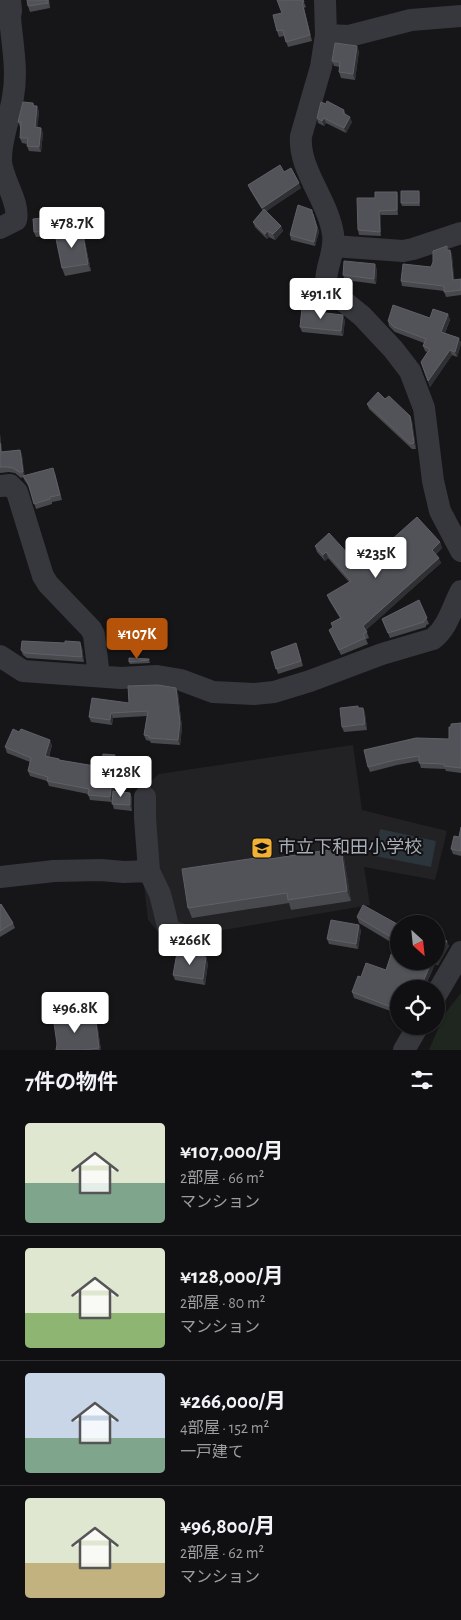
<!DOCTYPE html>
<html lang="ja">
<head>
<meta charset="utf-8">
<style>
  :root { --surface:#101012; --page:#1e1e20; --text:#f1f3f6; --muted:#9c9d9f; --line:#303032; --accent:#b45309 }
  body { margin:0; font-family:"Alegreya Sans","Noto Sans JP",sans-serif; background:var(--page); color:var(--text); height:100vh; display:flex; flex-direction:column; font-size:19px; white-space:nowrap }
  * { box-sizing:border-box; margin:0 }
  p { font-size:16px; color:var(--muted) }
  .icon { flex:none; width:28px; height:28px; fill:none; stroke:currentColor; stroke-width:2; stroke-linecap:round; stroke-linejoin:round }
  .map { position:relative; height:1050px; overflow:hidden }
  .details { display:flex; flex-direction:column; background:var(--surface); flex:1 }
  .details>* { flex:none }
  .needle { width:32px; rotate:153deg }
  .controls { position:absolute; left:390px; top:915px; display:grid; gap:10px }
  .controls a { display:grid; place-items:center; width:55px; height:55px; border-radius:50%; background:var(--surface); box-shadow:0 1px 4px #0004,0 0 0 1px var(--line); font-size:25px }
  .price { position:absolute; translate:-50% -42px; padding:0 11px; border-radius:5px; background:#fff; color:#222; font-size:16px; line-height:32px; filter:drop-shadow(0 1px 2px #0008) }
  .price::after { content:''; position:absolute; left:50%; top:30px; width:15px; height:11px; margin-left:-8px; background:inherit; clip-path:polygon(0 0,100% 0,50% 100%) }
  .price.on { background:var(--accent); color:#fff }
  ul { padding:0; list-style:none }
  li { display:flex; align-items:center; gap:15px; height:125px; padding:0 25px }
  li+li { border-top:1px solid var(--line) }
  li span { display:grid; place-items:center; flex:none; width:140px; height:100px; border-radius:5px; color:#555 }
  li>.icon { margin-inline-start:auto }
  span .icon { width:60px; height:60px; fill:#fffc; stroke-width:1 }
  li b { font-size:21px }
  h2 { display:flex; justify-content:space-between; align-items:center; height:60px; padding:0 25px; font-size:21px }
  .map>svg:first-child { display:block }
</style>
</head>
<body>
<div class="map">
<svg width="461" height="1050" viewBox="0 0 461 1050">
  <rect width="100%" height="100%" fill="#161618"/>
  <path fill="#222225" d="M353 745 362 810 447 831 435 880 364 867 370 905 165 940 148 920 134 796 159 774Z"/>
  <path fill="#1e261f" d="M461 993V1050H429L444 1015Z"/>
  <path fill="#2c353c" d="M380 829 436 841 431 867 375 856Z"/>
  <g fill="none" stroke-linecap="round" stroke-linejoin="round">
    <path stroke="#37383d" stroke-width="22" d="M325 0 326 35 321 67 301 136C298 169 328 200 333 234 336 252 324 269 326 287L362 316 393 349 410 371 424 408 433 481 440 511 461 551
      M326 35 349 36 411 20 461 16
      M0 228 16 220C20 203 3 181 1 162 0 140 10 118 13 97 18 71 12 43 10 17L11 11 10 0
      M333 246 403 251 413 249 461 233
      M0 486 10 485 17 492 43 576 48 584 91 629 94 635 99 676
      M0 656 23 671 121 678 157 676 181 680 213 692 254 694 274 692 310 681 382 654 433 639C448 627 452 608 461 591
      M145 797V818L149 871 160 894 168 926 171 931 184 935
      M0 877 54 871 101 870 124 872 149 871
      M436 995 461 952
      M404 1050 418 1026"/>
  </g>
  <path fill="#47494d" d="M49 0 50 8 30 12 28 6Z
    M303 0 306 7 304 8 312 41 288 47 284 36 279 37 277 31Z
    M359 51 355 80 341 78 339 72 340 67 334 66 332 61Z
    M33 103 35 106H37L39 112 37 127 41 128 43 133 41 152 29 151 27 146V144L22 143 20 138 21 128 20 127 18 122Z
    M326 104 344 110 346 115 352 122 346 133 326 123 324 126 318 123 317 118Z
    M284 172 301 188 266 211 281 226 283 231 275 240 269 237 267 239 255 227 253 222 263 211 250 190 248 185Z
    M420 194V206H402L401 203Z
    M398 196V215H381V236L359 235 358 230 375 198Z
    M312 210 319 232 315 246 291 240 290 235Z
    M60 216 62 222 63 233 82 229 84 237 91 271 65 276 62 268 56 236 36 237 34 232Z
    M448 250H450L452 255 454 280 461 279V295L446 297 444 291 402 286 401 281 431 267Z
    M377 269 376 284 345 280 343 275Z
    M448 314 450 320 445 333 461 342V344L457 357 452 355 430 387 421 362 427 352 425 351 423 346 424 343 395 332 389 326 388 321 430 318Z
    M345 320 343 336 302 332 300 327Z
    M385 399 410 416 412 421 416 449H412L369 409 367 404Z
    M0 434 2 452 20 450 22 455 24 476 55 473 62 500 52 502V504L36 509 29 487 25 481 23 477 21 478 15 473 9 472 0 473Z
    M390 541 440 542 442 548 436 554 441 563 366 630 369 638 366 639 368 644 341 655 329 630 333 628 331 623 340 618 329 600 327 595 349 582 328 558 325 561 317 552 315 546 350 556 366 566 392 544Z
    M419 600 429 624 426 625V627L390 638 382 619Z
    M82 647 84 662 27 658 23 655 21 650Z
    M298 649 303 666 278 674 271 652Z
    M149 660 150 663 130 664 129 662Z
    M178 693 182 728 180 745 151 743 150 741 146 740 144 735 147 716 113 718 112 725 91 722 89 717 129 703Z
    M359 708H363L365 713 367 730 344 732 342 727Z
    M461 723V773L446 771 445 769 421 768 419 761 397 765 370 772 368 767 449 739 451 727Z
    M52 745 49 757 59 759 60 761 101 767 117 761 114 791 130 793 132 798V811L114 809 112 802 90 800 88 794 49 786 47 781 30 776 28 771 30 762 7 753 5 747Z
    M461 827V856L453 854 451 849 459 837Z
    M341 848 344 858 351 901 291 910 289 903 192 918 188 908 269 856 270 859Z
    M0 905 13 923 15 928 0 937Z
    M357 917 399 925V961H436V935L449 946 438 965 435 964 424 989H399V1014L354 998 352 992 361 977 386 970 394 944 359 923Z
    M361 930 358 949 329 944 327 939Z
    M208 963 205 985 175 980 173 975Z
    M67 1014 68 1019 78 1018 79 1020 89 1023 96 1022 98 1029 101 1050H56Z"/>
  <path fill="#2f3033" d="M302 2 304 8 312 41 310 35Z
    M357 46 359 51 355 80 353 74Z
    M37 106 39 112 37 133 35 127Z
    M350 117 352 122 346 133 344 128Z
    M324 118 326 123 324 126 322 121Z
    M41 128 43 133 41 152 39 147Z
    M299 183 301 188 264 213 262 208Z
    M419 191 420 194V206L419 203Z
    M397 192 398 196V215L397 210Z
    M312 210 319 232 315 246 314 242Z
    M379 211 381 215V236L380 232Z
    M60 216 62 222 63 235 61 230Z
    M281 226 283 231 275 240 273 234Z
    M82 229 84 237 91 271 88 264Z
    M267 231 269 237 267 239 265 234Z
    M450 250 452 255 455 284 453 280Z
    M375 264 377 269 376 284 374 279Z
    M448 314 450 320 443 337 441 332Z
    M343 315 345 320 343 336 341 331Z
    M459 338 461 344 457 357 455 352Z
    M450 350 452 355 430 387 428 381Z
    M410 416 412 421 416 449 414 443Z
    M0 434 3 457 1 452Z
    M20 450 22 455 25 477 23 472Z
    M440 542 442 548 434 555 432 550Z
    M326 552 328 558 325 561 323 555Z
    M439 558 441 563 365 631 363 626Z
    M80 642 82 647 84 662 82 657Z
    M176 688 178 693 182 728 180 745 178 740Z
    M363 708 365 713 367 730 365 724Z
    M111 713 113 718 112 725 110 720Z
    M50 740 52 745 47 762 45 756Z
    M115 755 117 761 112 802 110 797Z
    M130 793 132 798V811L130 805Z
    M341 848 344 858 351 901 347 891Z
    M359 925 361 930 358 949 356 944Z
    M447 941 449 946 438 965 436 960Z
    M206 957 208 963 205 985 203 979Z
    M432 961H434L435 964 424 989H417L416 988Z
    M96 1022 98 1029 101 1050H100L99 1048Z"/>
  <path fill="#525359" stroke="#5f6168" d="M27 0H48V3L28 6Z
    M277 0H303L304 2H302L310 35 286 42 283 30 277 31 273 15 282 13Z
    M335 43 357 46 353 74 339 72 340 62 332 61Z
    M327 101 344 110 343 113 350 117 344 128 324 118 322 121 317 118 321 102 326 104Z
    M23 102 33 103V106H37L35 127 41 128 39 147 27 146 28 138H20L21 122H18Z
    M280 165 284 172 291 168 299 183 262 208 248 185Z
    M401 191H419V203H401Z
    M375 192H397V210L379 211 380 232 358 230 357 198H375Z
    M298 205 312 210V213L313 214 317 228 314 242 290 235Z
    M264 209 281 226 273 234 267 231 265 234 253 222Z
    M60 216 61 230 34 232 33 219Z
    M82 229 88 264 62 268 55 234Z
    M447 246V250H450L453 280 461 279V290L444 292V286L401 281 403 264 431 267 433 262V251Z
    M344 261 375 264 374 279 343 275Z
    M393 305 430 318 433 309 448 314 441 332 459 338 455 352 450 350 428 381 421 362 430 349 423 346 426 339 394 327 388 321Z
    M302 308 317 309V312L343 315 341 331 300 327Z
    M378 392 385 399 389 396 410 416 414 443 410 444 367 404Z
    M0 443 1 452 20 450 23 472H19L13 468 7 467H0Z
    M53 468 60 495 50 497V499L34 504 28 483 23 476Z
    M417 517 440 542 432 550 439 558 363 626 367 632 363 634 365 638 339 650 329 630 333 627 331 623 341 618 327 595 351 581 326 552 323 555 315 546 329 533 350 556 353 558 356 555 366 566 393 543 390 541Z
    M419 600 427 618 424 620V622L388 633 382 619Z
    M22 641 65 643V641L80 642 82 657 25 653 21 650Z
    M296 643 301 661 276 669 271 652Z
    M129 658 149 659V660L129 662Z
    M158 685 176 688 180 723 178 740 149 738V736L144 735 148 711 111 713 110 720 89 717 92 698 129 703 128 686Z
    M358 706V708H363L365 724 342 727 340 708Z
    M461 723V768L444 766V764L419 763V756L395 760 368 767 364 750 416 738 449 739V727H451V724Z
    M13 729 19 732 21 729 50 740 45 756 59 759V760L101 767 103 754 115 755 110 797 88 795 89 789 47 781 48 777 28 771 31 758 5 747Z
    M113 791 130 793V805L112 804Z
    M461 827V851L451 849 454 836 459 837Z
    M341 848 347 891 288 900 287 893 188 908 182 869 269 856 270 859Z
    M1 904 13 923 0 931V905Z
    M363 905 399 925V961H432L422 984 416 988 409 985 408 989H399V1010L352 992 358 976 361 977 366 963 386 970 396 940 357 917Z
    M331 920 359 925 356 944 327 939Z
    M436 935 447 941 436 960Z
    M177 953 206 957 203 979 173 975Z
    M67 1014 68 1020 78 1018V1020L87 1019 88 1023 96 1022 99 1048 84 1050H56L57 1044 53 1016Z"/>
  <defs>
    <g id="school-square" transform="scale(1.125)"><rect x="-9" y="-9" width="18" height="18" rx="4" fill="#f2b134" stroke="#111113"/><path d="M0-5L7-2L0 1L-7-2ZM-4 1L0 2.5L4 1V4Q0 6-4 4Z" fill="#111"/></g>
  </defs>
  <g fill-rule="evenodd">
    <use href="#school-square" x="262" y="848"/>
  </g>
  <g text-anchor="middle" dominant-baseline="central" stroke-width="4" stroke-linejoin="round" paint-order="stroke">
    <g font-size="18" fill="#a8adb8" stroke="#111113" text-anchor="start">
      <text x="278" y="848">市立下和田小学校</text>
    </g>
  </g>
</svg>
<div class="controls">
<a><svg class="needle" viewBox="-14 -14 28 28"><path d="M0-13l5 13h-10z" fill="#e53935"/><path d="M0 13l5-13h-10z" fill="#9c9d9f"/></svg></a>
<a><svg class="icon" aria-label="locate" viewBox="0 0 24 24"><circle cx="12" cy="12" r="6"/><path d="M12 2v4M12 18v4M2 12h4M18 12h4"/></svg></a>
</div>
<b class="price" style="left:72px;top:249px">¥78.7K</b>
<b class="price" style="left:321px;top:320px">¥91.1K</b>
<b class="price" style="left:376px;top:579px">¥235K</b>
<b class="price on" style="left:137px;top:660px">¥107K</b>
<b class="price" style="left:121px;top:798px">¥128K</b>
<b class="price" style="left:190px;top:966px">¥266K</b>
<b class="price" style="left:75px;top:1034px">¥96.8K</b>
</div>
<section class="details">
<h2>7件の物件<svg class="icon" aria-label="filters" viewBox="0 0 24 24"><path d="M4 7h16M4 17h16"/><circle cx="9" cy="7" r="2"/><circle cx="15" cy="17" r="2"/></svg></h2>
<ul>
<li><span style="background:linear-gradient(#dfe7d0 60%,#7fa58c 0)"><svg class="icon" aria-label="home" viewBox="0 0 24 24"><path d="M3 11l9-7 9 7M6 9v11h12V9"/></svg></span><div><b>¥107,000/月</b><p>2部屋 · 66 m²</p><p>マンション</p></div></li>
<li><span style="background:linear-gradient(#dfe7d0 65%,#8fb573 0)"><svg class="icon" aria-label="home" viewBox="0 0 24 24"><path d="M3 11l9-7 9 7M6 9v11h12V9"/></svg></span><div><b>¥128,000/月</b><p>2部屋 · 80 m²</p><p>マンション</p></div></li>
<li><span style="background:linear-gradient(#c9d6e8 65%,#7fa58c 0)"><svg class="icon" aria-label="home" viewBox="0 0 24 24"><path d="M3 11l9-7 9 7M6 9v11h12V9"/></svg></span><div><b>¥266,000/月</b><p>4部屋 · 152 m²</p><p>一戸建て</p></div></li>
<li><span style="background:linear-gradient(#dfe7d0 65%,#c2b280 0)"><svg class="icon" aria-label="home" viewBox="0 0 24 24"><path d="M3 11l9-7 9 7M6 9v11h12V9"/></svg></span><div><b>¥96,800/月</b><p>2部屋 · 62 m²</p><p>マンション</p></div></li>
</ul>
</section>
</body>
</html>
